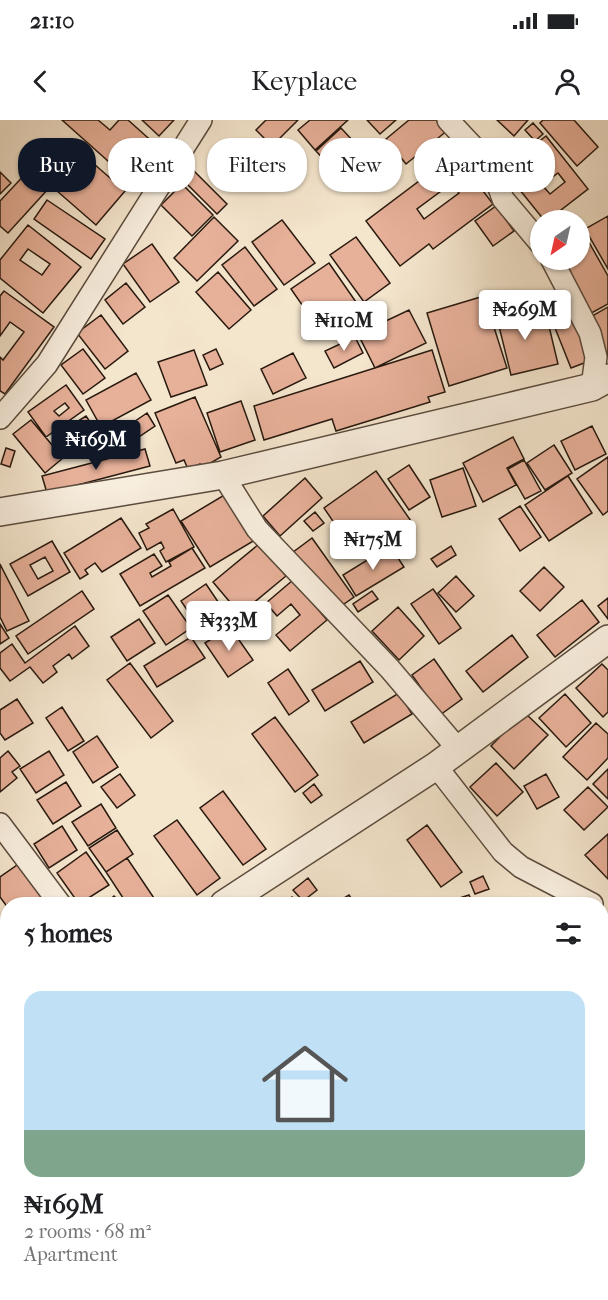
<!DOCTYPE html>
<html lang="en">
<head>
<meta charset="utf-8">
<style>
  :root { --surface:#fff; --page:#f6f6f6; --text:#202124; --muted:#757577; --line:#e0e0e0; --accent:#111827 }
  body { margin:0; font-family:"IM FELL French Canon",serif; background:var(--page); color:var(--text); height:100vh; display:flex; flex-direction:column; font-size:22px; white-space:nowrap }
  * { box-sizing:border-box; margin:0 }
  p { font-size:20px; color:var(--muted) }
  .icon { flex:none; width:33px; height:33px; fill:none; stroke:currentColor; stroke-width:2; stroke-linecap:round; stroke-linejoin:round }
  .map { position:relative; flex:1; overflow:hidden }
  .details { position:absolute; left:0px; top:777px; width:609px; height:404px; display:flex; flex-direction:column; background:var(--surface); border-radius:24px 24px 0 0; box-shadow:0 2px 4px #0004 }
  .details>* { flex:none }
  .banner { position:absolute; left:18px; top:18px; width:573px; height:54px; display:flex; gap:12px }
  .needle { width:39px; rotate:214deg }
  .controls { position:absolute; left:530px; top:90px; display:grid; gap:12px }
  .controls a { display:grid; place-items:center; width:60px; height:60px; border-radius:50%; background:var(--surface); box-shadow:0 2px 4px #0004; font-size:30px }
  .price { position:absolute; translate:-50% -51px; padding:0 14px; border-radius:6px; background:#fff; color:#222; font-size:20px; line-height:39px; filter:drop-shadow(0 2px 3px #0008) }
  .price::after { content:''; position:absolute; left:50%; top:36px; width:18px; height:14px; margin-left:-9px; background:inherit; clip-path:polygon(0 0,100% 0,50% 100%) }
  .price.current { background:var(--accent); color:#fff }
  ul { padding:0; list-style:none }
  li { display:grid; align-content:center; gap:12px; height:318px; padding:0 24px }
  li+li { border-top:2px solid var(--line) }
  li span { display:grid; place-items:center; height:186px; border-radius:18px; color:#555 }
  li>.icon { margin-inline-start:auto }
  span .icon { width:108px; height:108px; fill:#fffc; stroke-width:1 }
  li b { font-size:26px }
  h2 { display:flex; justify-content:space-between; align-items:center; height:72px; padding:0 24px; font-size:26px }
  .chip { padding:0 21px; border-radius:24px; background:var(--surface); box-shadow:0 2px 4px #0004; font-size:21px; line-height:54px }
  .chip.current { background:var(--accent); color:#fff }
  .status { display:flex; justify-content:space-between; align-items:center; height:42px; padding:0 30px; background:var(--surface); direction:ltr }
  .status svg { height:16px; fill:currentColor }
  header { display:flex; justify-content:space-between; align-items:center; height:78px; padding:0 24px; background:var(--surface); font-size:27px; font-weight:600 }
  .map>svg:first-child { display:block }
</style>
</head>
<body>
<div class="status"><b>21:10</b><svg viewBox="0 0 49 12"><path d="M0 12V9h3v3zM5 12V6h3v6zM10 12V3h3v9zM15 12V0h3v12zM26 1h20v11H26zM47 4h2v5h-2z"/></svg></div>
<header><svg class="icon" aria-label="back" viewBox="0 0 24 24"><path d="M15 5l-7 7 7 7"/></svg>Keyplace<svg class="icon" aria-label="person" viewBox="0 0 24 24"><circle cx="12" cy="8" r="4"/><path d="M4 21q1-7 8-7t8 7"/></svg></header>
<div class="map">
<svg width="608" height="1180" viewBox="0 0 608 1180">
  <rect width="100%" height="100%" fill="#f4e5cd"/>
  <filter id="stains"><feTurbulence type="fractalNoise" baseFrequency=".00333" numOctaves="4"/><feColorMatrix values="0 0 0 0 .2 0 0 0 0 .09 0 0 0 0 .02 0 0 0 .5 -.17"/></filter>
  <radialGradient id="worn" r=".72"><stop offset=".6" stop-color="#630" stop-opacity="0"/><stop offset="1" stop-color="#630" stop-opacity=".3"/></radialGradient>
  <path fill="#e7b099" stroke="#28190f" stroke-width="1.5" fill-rule="evenodd" d="M62 0H98L110 10 119 0H128L156 25 127 58Z
    M142 0H174L159 16Z
    M266 0H298L272 26 256 10Z
    M310 0H348L315 30 298 10Z
    M367 0H396L380 14Z
    M409 0H440L448 10 406 44 386 19Z
    M497 0H528L514 16Z
    M543 0H574L598 27 577 46 540 3Z
    M533 3 543 14 535 21 525 10Z
    M341 8 366 35 341 58 316 31Z
    M546 16 588 69 548 100H544L503 49ZM558 53 565 62 550 74 542 65Z
    M70 23 125 71 96 105 41 57Z
    M455 34 493 84 433 129 429 124 400 146 366 101ZM452 63 459 73 424 99 417 89Z
    M29 50 49 68 8 113 0 106V81Z
    M193 50 227 84 217 94 183 60Z
    M0 52 11 63 0 74Z
    M182 64 213 95 192 116 161 85Z
    M47 80 105 119 91 139 34 99Z
    M496 86 514 111 493 126 475 101Z
    M608 96V149L585 109Z
    M214 97 238 121 197 161 174 138Z
    M282 100 315 143 284 165 252 122Z
    M28 105 81 147 43 193 0 158V140ZM28 129 50 144 42 155 20 140Z
    M356 117 390 163 364 182 330 135Z
    M586 117 608 156V184L586 196 554 140H579V121Z
    M152 124 179 162 150 182 123 144Z
    M245 127 277 169 254 186 222 145Z
    M329 143 356 182 333 197 341 208 325 218 291 169Z
    M218 152 251 190 229 209 196 172Z
    M126 163 145 187 123 204 105 180Z
    M4 171 54 207 5 274 0 271V237L3 240 24 212 10 202 0 216V176Z
    M484 176 507 248 449 266 427 193Z
    M509 178 516 206 547 198 558 244 511 255 493 182Z
    M568 180 592 240 571 248 547 188Z
    M608 187V236L587 199Z
    M409 190 426 223 375 248 358 214Z
    M101 195 128 231 105 249 77 213Z
    M355 217 363 233 334 248 325 231Z
    M83 229 105 258 83 274 61 245Z
    M216 229 223 244 210 250 203 235Z
    M194 230 207 265 171 277 158 242Z
    M432 230 445 272 428 277 430 282 336 311 332 299 264 320 254 286Z
    M293 233 306 258 273 274 261 249Z
    M136 253 151 280 101 307 86 280Z
    M66 265 84 290 46 317 28 292ZM65 283 69 288 59 296 54 291Z
    M195 277 221 337 202 348 200 344 188 349 184 340 176 343 155 293Z
    M241 281 255 320 220 332 207 293Z
    M147 293 155 306 118 331 109 319Z
    M86 296 105 325 87 337 67 308Z
    M31 300 63 338 45 353 13 314Z
    M592 306 606 334 575 350 561 321Z
    M513 317 524 339 507 348 516 365 483 382 463 343Z
    M554 325 572 353 545 370 527 343Z
    M6 328 15 331 10 347 1 344Z
    M145 329 150 346 47 373 42 356Z
    M608 337V391L603 395 577 359Z
    M524 340 541 371 525 379 508 349Z
    M409 345 430 377 409 390 388 359Z
    M463 348 476 386 442 397 430 360Z
    M376 351 411 401 358 438 324 388Z
    M568 356 592 393 549 421 525 385Z
    M305 358 322 378 280 416 263 396Z
    M226 374 255 420 210 447 181 401Z
    M520 386 541 417 520 431 499 399Z
    M173 389 194 427 166 442 160 431 164 428 161 422 147 430 139 413 149 408 146 404Z
    M315 392 324 403 313 411 304 401Z
    M121 398 141 428 102 452 95 443 85 450 88 454 80 459 64 433Z
    M312 418 354 477 334 491 292 433Z
    M52 421 70 452 28 476 10 444ZM45 437 53 451 38 459 30 445Z
    M259 424 286 456 240 494 213 462Z
    M390 426 404 447 356 476 343 455Z
    M451 426 456 435 437 447 431 439Z
    M192 428 205 448 140 486 120 454 154 434 162 446 150 453 152 457 171 446 169 442Z
    M0 444 29 501 7 511 0 497Z
    M544 447 564 467 540 491 520 471Z
    M456 456 474 476 456 492 438 473Z
    M293 460 327 500 290 531 276 515 300 495 291 484 277 496 266 483Z
    M206 464 229 498 204 515 181 481Z
    M433 469 461 508 439 524 411 484Z
    M82 471 94 489 28 534 16 516Z
    M372 471 378 479 358 492 353 484Z
    M168 475 191 508 166 525 143 491Z
    M608 478V499L598 486Z
    M582 480 599 502 555 537 537 515Z
    M398 487 424 516 399 540 372 511Z
    M139 499 155 523 127 541 111 517Z
    M0 504 9 518 0 524Z
    M75 506 89 526 72 539 69 534 53 546 57 552 43 563 30 547 10 561 0 548V533L12 524 25 543Z
    M230 507 253 540 228 557 205 523Z
    M512 515 528 537 483 572 466 551Z
    M191 517 205 538 157 567 144 546Z
    M434 539 462 579 440 595 412 555Z
    M360 541 373 562 325 591 312 570Z
    M130 543 173 601 151 618 107 560Z
    M602 544 608 550V592L603 597 576 568Z
    M288 549 309 581 289 595 268 563Z
    M399 573 412 594 364 623 351 602Z
    M565 574 591 603 566 627 539 598Z
    M17 579 33 603 5 620 0 613V590Z
    M62 587 84 621 68 631 46 598Z
    M524 592 548 615 514 649 491 626Z
    M275 597 318 655 295 672 252 614Z
    M596 603 608 614V638L587 660 563 637Z
    M97 616 118 647 93 663 73 632Z
    M8 631 20 646 12 652 17 658 0 672V638Z
    M49 631 64 655 36 673 20 649Z
    M496 643 523 672 497 696 470 667Z
    M608 649V679L593 664Z
    M120 654 135 675 117 688 101 667Z
    M546 654 559 677 537 689 524 666Z
    M66 662 81 686 53 704 37 680Z
    M314 664 322 675 311 683 303 673Z
    M588 667 608 687 584 710 564 690Z
    M223 671 266 729 243 745 200 688Z
    M101 684 116 708 88 726 72 702Z
    M177 700 220 758 197 775 154 716Z
    M427 705 462 752 441 767 407 720Z
    M62 706 77 730 49 748 34 724Z
    M117 710 133 734 106 752 89 728Z
    M608 714V759L585 735Z
    M86 732 109 765 79 784 57 753Z
    M127 738 158 784H127L106 752Z
    M20 743 42 776 30 784H8V788L0 777V757Z
    M483 756 489 769 475 774 470 762Z
    M308 758 317 770 303 781 293 770Z
    M349 775 355 784H334Z
    M469 775 473 784H441Z
    M114 776 122 784H105Z
    M292 777 298 784H281Z
    M608 820V881L602 887V827Z
    M608 894V906L602 900Z
    M602 916 608 921V927L602 936Z
    M608 938V974L602 980V944Z
    M8 959V980L0 969V964Z
    M0 972 8 982V1011L0 1017Z
    M605 982 608 984V1044L602 1050V985Z
    M0 1019 8 1029V1096L4 1098 0 1093Z
    M602 1076 608 1083V1102L602 1109Z
    M0 1110 8 1118V1136L0 1142Z
    M608 1120V1173L602 1167V1127Z
    M0 1153 8 1164V1173H14L19 1180H0Z
    M81 1173H121L123 1177 117 1180H69Z
    M162 1173H182L189 1180H154Z
    M418 1173H481L488 1180H425Z
    M533 1173H593L585 1180H526Z"/>
  <g fill="none" stroke-linecap="round" stroke-linejoin="round">
    <g stroke="#5b4c3e" stroke-width="24">
      <path id="minor" d="M448 0 491 46 503 79 540 123
        M552 140 590 213 596 237 592 267
        M0 298 47 244 201 0
        M223 355 257 409 390 549 458 629
        M436 646 503 732 521 747 592 784
        M0 704 60 784"/>
    </g>
    <g stroke="#5b4c3e" stroke-width="30">
      <path id="tertiary" d="M0 392 223 355 592 267 608 258
        M224 784 436 646 608 519
        M0 931 8 926"/>
    </g>
    <use href="#minor" stroke="#f8eede" stroke-width="21"/>
    <use href="#tertiary" stroke="#f8eede" stroke-width="27"/>
  </g>
  <rect width="100%" height="100%" filter="url(#stains)"/>
  <rect width="100%" height="100%" fill="url(#worn)"/>
</svg>
<div class="controls">
<a><svg class="needle" viewBox="-14 -14 28 28"><path d="M0-13l5 13h-10z" fill="#e53935"/><path d="M0 13l5-13h-10z" fill="#757577"/></svg></a>
</div>
<b class="price" style="left:525px;top:221px">₦269M</b>
<b class="price" style="left:344px;top:232px">₦110M</b>
<b class="price current" style="left:96px;top:351px">₦169M</b>
<b class="price" style="left:373px;top:451px">₦175M</b>
<b class="price" style="left:229px;top:532px">₦333M</b>
<div class="banner">
<a class="chip current">Buy</a>
<a class="chip">Rent</a>
<a class="chip">Filters</a>
<a class="chip">New</a>
<a class="chip">Apartment</a>
</div>
<section class="details">
<h2>5 homes<svg class="icon" aria-label="filters" viewBox="0 0 24 24"><path d="M4 7h16M4 17h16"/><circle cx="9" cy="7" r="2"/><circle cx="15" cy="17" r="2"/></svg></h2>
<ul>
<li><span style="background:linear-gradient(#bfe0f5 75%,#7fa58c 0)"><svg class="icon" aria-label="home" viewBox="0 0 24 24"><path d="M3 11l9-7 9 7M6 9v11h12V9"/></svg></span><div><b>₦169M</b><p>2 rooms · 68 m²</p><p>Apartment</p></div></li>
</ul>
</section>
</div>
</body>
</html>
